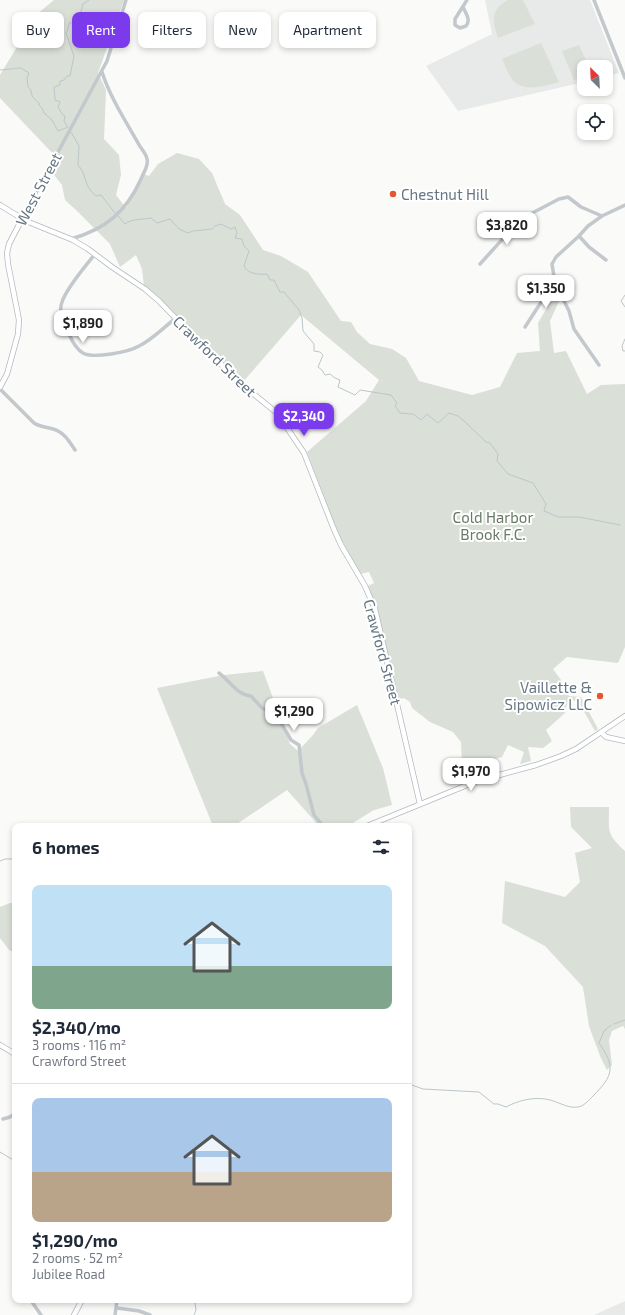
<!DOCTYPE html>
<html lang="en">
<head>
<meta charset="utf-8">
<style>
  :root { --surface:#fff; --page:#f2f2f3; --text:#1f2937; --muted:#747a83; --line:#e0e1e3; --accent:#7c3aed }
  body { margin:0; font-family:"Exo 2",sans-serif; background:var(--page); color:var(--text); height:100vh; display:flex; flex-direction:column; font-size:15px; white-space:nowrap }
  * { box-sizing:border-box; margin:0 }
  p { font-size:13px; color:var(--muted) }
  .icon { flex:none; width:22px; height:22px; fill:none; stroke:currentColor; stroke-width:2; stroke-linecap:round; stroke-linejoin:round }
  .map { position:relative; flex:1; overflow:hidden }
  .side { position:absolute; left:12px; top:823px; width:400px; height:480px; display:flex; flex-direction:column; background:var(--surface); border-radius:8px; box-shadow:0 2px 6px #0003 }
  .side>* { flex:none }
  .hud { position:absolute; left:12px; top:12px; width:400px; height:36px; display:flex; gap:8px }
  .needle { width:26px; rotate:336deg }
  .tools { position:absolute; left:577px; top:60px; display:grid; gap:8px }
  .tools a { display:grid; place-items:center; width:36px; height:36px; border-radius:8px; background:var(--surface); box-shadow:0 2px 6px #0003; font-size:20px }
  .price { position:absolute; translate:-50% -34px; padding:0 9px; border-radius:8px; background:#fff; color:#222; font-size:13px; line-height:26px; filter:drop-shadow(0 1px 2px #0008) }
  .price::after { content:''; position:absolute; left:50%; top:24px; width:12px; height:9px; margin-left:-6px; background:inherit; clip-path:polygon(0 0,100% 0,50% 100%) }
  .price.on { background:var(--accent); color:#fff }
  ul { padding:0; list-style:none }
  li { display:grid; align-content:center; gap:8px; height:212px; padding:0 20px }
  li+li { border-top:1px solid var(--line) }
  li span { display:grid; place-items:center; height:124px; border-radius:8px; color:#555 }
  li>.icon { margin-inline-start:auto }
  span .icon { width:72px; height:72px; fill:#fffc; stroke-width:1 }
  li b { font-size:17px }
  h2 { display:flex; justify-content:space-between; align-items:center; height:48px; padding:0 20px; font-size:17px }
  .pill { padding:0 14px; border-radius:8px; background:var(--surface); box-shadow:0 2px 6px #0003; font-size:14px; line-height:36px }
  .pill.on { background:var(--accent); color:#fff }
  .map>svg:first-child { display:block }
</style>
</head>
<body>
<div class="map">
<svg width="625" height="1315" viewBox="0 0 625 1315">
  <rect width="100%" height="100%" fill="#fafaf8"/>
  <path fill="#e8e9e9" d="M485 0H590L619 73 606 76V67H584V82L458 111 426 66 492 34Z
    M625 1301V1315H594Z"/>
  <path fill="#dadfd7" d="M54 0H124L98 73 106 90 104 139 119 155 121 175 116 195 126 208 143 174 149 176 158 164 177 153 199 159 212 173 225 204 240 215 263 250 281 256 308 272 341 321 351 322 357 332 370 344 392 349 406 358 419 381 472 395 500 387 517 353 540 351 538 323 556 292 560 299 550 321 554 353 566 351 587 394 601 385 625 384V647L618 663 567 657 553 669 561 680 569 696 581 697 598 729 595 731 578 701 568 700 565 713 546 730 552 741 543 748 528 747 531 761 520 764 524 752 508 745 502 757 495 759 498 770 491 772 490 766C481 765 472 766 462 765L461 742 453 732 430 722 412 708 410 702 404 698 398 700 378 612 368 586 374 583 369 572 360 574 338 533 307 452 366 401 379 380 301 315 243 382 144 286 142 269 136 255 120 267 110 244 77 211 65 200 62 185 51 171 57 158 0 98V75L37 14Z
    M508 0H523L535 24 498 38C492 21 490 10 508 0Z
    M541 43 559 82C545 86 522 93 512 79 508 73 505 65 502 59Z
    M579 45 589 67H584V76L574 80 562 51Z
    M263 671 290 744 298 751 313 735 318 728 357 705 383 768 392 805 374 810 348 826H319L287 790 234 826H213L157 688 224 675Z
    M570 807H609C609 832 606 833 625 851V1029L623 1026 612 1031 609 1040 612 1065 607 1070 600 1056 589 1026 583 987 545 946 502 923 505 881 565 897 580 882 575 853 592 848 571 827Z
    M10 903H15V948L12 951H10L0 938V907Z"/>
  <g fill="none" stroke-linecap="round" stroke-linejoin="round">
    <path stroke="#bbc7cb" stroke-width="1" d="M0 70 21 68 29 73 27 78 28 87 31 90C31 96 34 99 39 103V105L42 108 44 113 52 120 58 131 68 127 64 121 65 116 62 114 58 107 60 102 55 100 54 87 60 85V81L64 80 67 76H70L74 56 66 33 68 29 69 23 78 22 83 4 89 0
      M71 132 79 146 78 165C88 176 82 184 96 196L101 195 115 213
      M118 216 125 224C133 218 141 220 151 218L157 223 170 219 179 229 188 233 193 231 212 229 215 226 221 224 231 229 235 227 237 233 235 238 242 239 244 246 249 251 244 266C247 274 260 275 267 274L270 280H274L280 292H284L299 310 302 318 303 331 314 344V351L320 352 323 355 318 367 322 370 325 375 330 374 335 378 340 380 338 387 355 395 360 390 391 395 397 403 395 406 400 413 413 414 421 420 427 414 438 423 449 413 458 416 463 420 486 442 490 443 498 454 497 461 508 474 533 483 546 504 544 511 558 517H579L620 525
      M625 295 621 301 625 307
      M625 339 622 346 623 351H625
      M0 861 5 859H15
      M614 1024 625 1020
      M409 1084 423 1089 479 1092 494 1104H498L506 1107C517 1101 532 1097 545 1099 556 1100 567 1109 578 1107 584 1106 588 1101 593 1096 613 1076 616 1067 599 1043L604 1031 611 1025
      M0 1152 15 1161
      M188 1300 195 1303 196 1310 194 1315"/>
    <g stroke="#b3babf" stroke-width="6">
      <path id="secondary" d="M0 205 26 221 73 240 88 249 112 267 145 289 159 301 207 351 245 387 277 413 304 453 333 527 341 545 365 586 375 609 420 804
        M0 387 7 374 18 334 19 320 8 264 7 253 9 244 22 219
        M601 732 606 737 625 741
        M367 826 477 781 536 765 561 756 576 749 625 716
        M0 1045 15 1054
        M74 1315 82 1300"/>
    </g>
    <path stroke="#c3c8cc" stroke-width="3.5" d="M594 0 625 78
      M463 7C466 14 471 20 466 26L460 28 455 25V19L467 0
      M22 219 107 61 126 0
      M579 236 589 247 606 260
      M71 239C106 229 126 212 141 179 143 173 149 166 147 159 146 153 141 149 138 143 125 120 110 97 102 72
      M95 254C85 267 67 287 62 302 58 313 64 324 69 334 72 341 76 349 83 353 93 359 129 352 139 346 153 339 164 327 176 318
      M480 264 509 232 515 222 559 199 568 197 581 207 602 216
      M525 327 547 293 555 283
      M599 365 574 329 569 311 555 283 552 264 556 257 579 236 588 226 602 216 625 205
      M0 389 34 423C40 427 46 427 53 429 64 432 69 441 75 450
      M219 673C230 681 237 695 251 696L262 708 277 716 291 740 299 745 302 773 306 784 314 815 323 826
      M3 1119 10 1117 15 1113
      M32 1302 41 1315
      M117 1308 139 1311 150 1315
      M115 1315 117 1300"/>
    <use href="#secondary" stroke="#fff" stroke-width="4.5"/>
  </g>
  <g fill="#e4572e" stroke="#fff" stroke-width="1.5">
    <circle cx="393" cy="194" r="4"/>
    <circle cx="600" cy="696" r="4"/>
  </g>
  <g text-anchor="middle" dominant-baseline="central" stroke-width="4" stroke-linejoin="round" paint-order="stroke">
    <g font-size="15" fill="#657683" stroke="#fff">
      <text transform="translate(38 189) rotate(-62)">West Street</text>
      <text transform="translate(215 356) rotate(44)">Crawford Street</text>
      <text transform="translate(383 652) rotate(75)">Crawford Street</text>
    </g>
    <g font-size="15" fill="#657683" stroke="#fff" text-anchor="start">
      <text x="401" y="194">Chestnut Hill</text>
      <text x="592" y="687" text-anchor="end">Vaillette &amp;<tspan x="592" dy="17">Sipowicz LLC</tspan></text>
    </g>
    <g font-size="15" fill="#687a64" stroke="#fff">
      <text x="493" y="517">Cold Harbor<tspan x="493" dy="17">Brook F.C.</tspan></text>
    </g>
  </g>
</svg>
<div class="tools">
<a><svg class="needle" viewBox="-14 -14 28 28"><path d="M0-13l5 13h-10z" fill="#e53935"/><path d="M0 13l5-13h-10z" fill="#747a83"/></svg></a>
<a><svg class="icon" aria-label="locate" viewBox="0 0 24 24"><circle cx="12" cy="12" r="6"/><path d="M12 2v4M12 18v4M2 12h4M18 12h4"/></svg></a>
</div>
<b class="price" style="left:507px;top:246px">$3,820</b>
<b class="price" style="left:546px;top:309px">$1,350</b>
<b class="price" style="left:83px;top:344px">$1,890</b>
<b class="price on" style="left:304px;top:437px">$2,340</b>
<b class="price" style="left:294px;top:732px">$1,290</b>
<b class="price" style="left:471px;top:792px">$1,970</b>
<div class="hud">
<a class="pill">Buy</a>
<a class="pill on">Rent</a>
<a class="pill">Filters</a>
<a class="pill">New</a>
<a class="pill">Apartment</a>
</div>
<section class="side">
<h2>6 homes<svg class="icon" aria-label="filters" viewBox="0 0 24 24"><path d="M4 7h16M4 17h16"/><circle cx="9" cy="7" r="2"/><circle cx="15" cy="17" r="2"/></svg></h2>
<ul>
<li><span style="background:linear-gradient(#bfe0f5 65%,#7fa58c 0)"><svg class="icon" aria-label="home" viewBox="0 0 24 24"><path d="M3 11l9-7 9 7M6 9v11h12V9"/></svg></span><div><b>$2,340/mo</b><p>3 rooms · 116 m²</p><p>Crawford Street</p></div></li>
<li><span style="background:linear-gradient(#a9c7e8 60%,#b9a48a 0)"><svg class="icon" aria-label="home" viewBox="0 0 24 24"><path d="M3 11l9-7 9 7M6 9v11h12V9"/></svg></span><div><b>$1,290/mo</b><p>2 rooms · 52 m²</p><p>Jubilee Road</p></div></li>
</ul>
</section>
</div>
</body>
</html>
